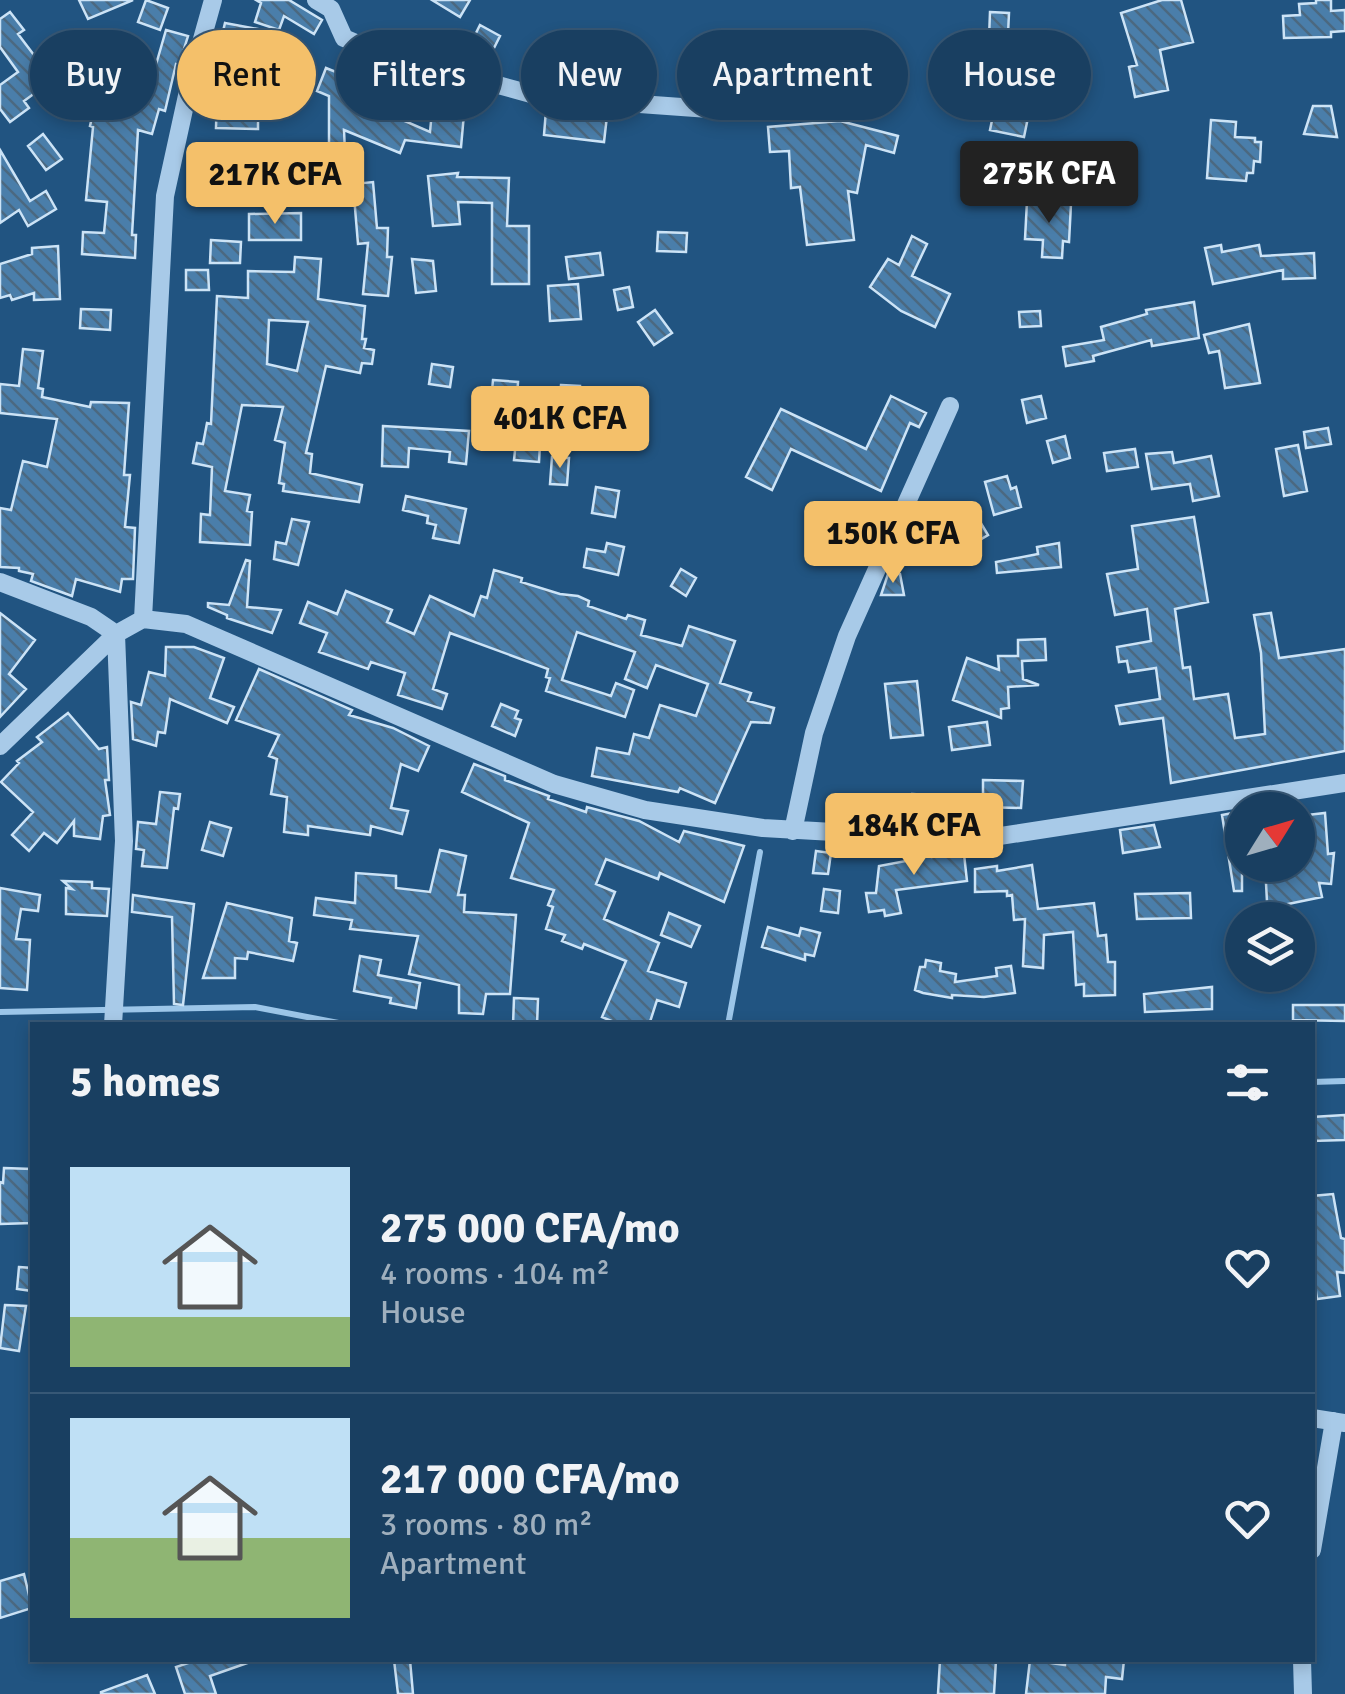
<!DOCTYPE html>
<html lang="en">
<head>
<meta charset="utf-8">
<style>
  :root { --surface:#193f61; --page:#264a6a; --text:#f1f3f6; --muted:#9fafbd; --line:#375876; --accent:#f4c06a }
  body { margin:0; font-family:Signika,sans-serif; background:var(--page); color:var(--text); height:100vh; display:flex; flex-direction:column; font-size:38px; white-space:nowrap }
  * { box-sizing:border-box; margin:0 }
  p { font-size:32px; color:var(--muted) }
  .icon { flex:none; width:55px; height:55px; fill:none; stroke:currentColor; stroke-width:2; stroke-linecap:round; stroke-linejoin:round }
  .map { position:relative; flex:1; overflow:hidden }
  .sheet { position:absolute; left:30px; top:1022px; width:1285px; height:640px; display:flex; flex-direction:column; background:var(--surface); border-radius:0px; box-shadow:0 5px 15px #0003,0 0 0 2px var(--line) }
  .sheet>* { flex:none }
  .guide { position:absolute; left:30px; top:30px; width:1285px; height:90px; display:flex; gap:20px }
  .needle { width:65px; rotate:53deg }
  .buttons { position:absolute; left:1225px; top:792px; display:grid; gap:20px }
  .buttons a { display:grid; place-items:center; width:90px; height:90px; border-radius:50%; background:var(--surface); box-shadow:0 5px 15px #0003,0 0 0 2px var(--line); font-size:50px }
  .price { position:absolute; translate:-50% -85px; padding:0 22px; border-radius:10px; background:var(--accent); color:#111; font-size:32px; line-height:65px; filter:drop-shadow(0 2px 5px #0008) }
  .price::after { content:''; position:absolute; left:50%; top:60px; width:30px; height:22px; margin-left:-15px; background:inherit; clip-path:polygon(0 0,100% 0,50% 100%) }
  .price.active { background:#222; color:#fff }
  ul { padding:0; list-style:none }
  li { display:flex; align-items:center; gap:30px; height:250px; padding:0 40px }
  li+li { border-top:2px solid var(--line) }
  li span { display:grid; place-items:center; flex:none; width:280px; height:200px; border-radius:0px; color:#555 }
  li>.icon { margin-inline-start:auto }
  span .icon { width:120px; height:120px; fill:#fffc; stroke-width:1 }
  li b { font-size:42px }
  h2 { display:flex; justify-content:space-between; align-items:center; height:120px; padding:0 40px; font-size:42px }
  .pill { padding:0 35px; border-radius:45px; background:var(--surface); box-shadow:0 5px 15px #0003,0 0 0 2px var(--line); font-size:35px; line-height:90px }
  .pill.active { background:var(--accent); color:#111 }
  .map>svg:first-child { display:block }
</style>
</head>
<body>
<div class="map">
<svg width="1345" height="1694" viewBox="0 0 1345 1694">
  <defs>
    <pattern id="building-back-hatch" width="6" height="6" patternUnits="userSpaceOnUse" patternTransform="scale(2.5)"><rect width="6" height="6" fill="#4a7eaa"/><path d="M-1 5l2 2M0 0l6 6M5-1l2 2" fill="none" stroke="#4b6880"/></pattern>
  </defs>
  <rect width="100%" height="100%" fill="#215481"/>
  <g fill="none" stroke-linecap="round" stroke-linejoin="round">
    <path stroke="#9cc6e9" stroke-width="6" d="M0 1012 255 1007 349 1025
      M728 1025 760 852
      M1312 1082 1345 1081"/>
  </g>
  <path fill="url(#building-back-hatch)" stroke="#cce3f6" stroke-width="2.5" fill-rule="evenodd" d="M79 0H133L88 19Z
    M146 0 168 8 160 30 138 22Z
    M256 0H289L322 20 314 34 284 16 279 30 255 22 261 3Z
    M432 0H470L460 17Z
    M1162 0H1181L1193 42 1160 50 1168 90 1135 97 1129 67 1137 65 1121 13Z
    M1316 0H1331V11L1345 10V31L1331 32V37L1284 38 1283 16 1300 15 1299 4 1316 3Z
    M10 12 24 30 18 34 37 59 49 51 60 66 70 58 82 74 61 90 54 79 24 101 29 108 10 122 0 109V85L18 72 0 47V19Z
    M990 12 1009 13 1008 34 1017 35 1016 67 988 65Z
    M225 23 263 30 249 104H258V129L216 128 217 92 209 90Z
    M480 25 500 36 485 66 465 55Z
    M166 30 188 36 179 65 176 64 165 111 159 109 152 134 138 130 132 235H136L135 258 82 254 83 232 104 233 107 202 86 200 93 127 90 126 106 57 155 68Z
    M796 59 831 68 829 78 846 79 842 104 807 95 809 89 790 85Z
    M326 68 351 78 349 81 378 99 392 69 414 75 400 119 430 132 432 111 464 114 461 147 405 140 400 153 344 130 347 197 324 201 321 176 264 175V147L329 148V96L317 91Z
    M997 96 1031 103 1024 137 990 130Z
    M1313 106H1331L1337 137 1304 134Z
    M546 110 607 116 604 142 544 135Z
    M1211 120 1236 122 1235 137 1255 138V142H1261L1260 162 1254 161 1253 173H1247L1246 181 1207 178Z
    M840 121 898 136 894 153 866 145 857 193 848 191 854 240 807 245 800 187 791 188 789 151 770 152 768 127Z
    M43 134 62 159 46 170 28 146Z
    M0 150 30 201 46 191 56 209 28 226 19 210 0 223Z
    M458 173 457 177 509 178 507 226H529V284H492V203L458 202 460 224 433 226 428 176Z
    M373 182 377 228H388L387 257H392L388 296 363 294 368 243 358 244 353 184Z
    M1027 201 1071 204 1069 242 1063 241 1062 258 1042 257 1043 240 1025 239Z
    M301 213V240H249V214Z
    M658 232 687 233 686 252 657 251Z
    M912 236 927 244 912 276 950 294 935 327 901 311 870 287 888 259 899 265Z
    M211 240 241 242 240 263H210Z
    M1221 245 1222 252 1259 245 1261 256 1314 253 1315 278 1283 279V270L1213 284 1205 248Z
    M58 246 60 299 34 300V293L12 300 10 295 0 298V264L32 254V248Z
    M600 253 603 275 569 279 566 257Z
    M295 257 321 259 318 299 365 306 362 339H366L364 348 374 350 372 364 362 363 360 373 326 366 306 453 312 454 310 473 362 485 359 502 283 491 284 484 279 483 285 443 275 440 283 407 242 405 225 491 250 495 247 511 252 512 250 545 200 542 201 514 210 515 212 467 193 463 197 443 203 444 207 423 211 424 217 296 248 298V271L294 272ZM269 320 308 322 297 371 267 364Z
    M412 259 433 261 436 291 416 293Z
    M186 270H208L209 290H186Z
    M578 284 581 319 550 321 548 286Z
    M629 287 633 307 618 310 614 290Z
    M1194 302 1199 338 1152 346 1151 340 1093 356 1094 361 1066 366 1063 347 1104 340 1101 327 1147 314 1146 310Z
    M81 309 111 310 110 330 80 328Z
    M655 310 672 333 654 345 638 322Z
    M1040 311 1041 326 1020 327 1019 312Z
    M1249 324 1260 383 1225 388 1219 351 1209 353 1204 335Z
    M23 349 43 351 38 388 43 389 42 397 90 407 91 402 129 403 124 475H130L125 527 135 528 133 579H122L120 592 76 579 72 596 31 581 33 574 19 571V568L0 567V508L11 510 23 461 47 467 57 419 0 413V384L19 386Z
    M432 364 453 367 450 387 429 384Z
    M493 380 518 382 516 414 490 412Z
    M561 385 580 386 579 409 559 408Z
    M633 390 642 421 625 425 622 414 595 420 591 400Z
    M891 396 926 413 919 427 910 423 881 491 791 449 772 490 746 477 781 409 866 449Z
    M1041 396 1046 418 1027 423 1022 400Z
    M383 426 469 431 466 464 449 462 450 452 409 448 408 467 382 466Z
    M1328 428 1331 444 1306 448 1304 432Z
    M1065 436 1070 458 1053 463 1047 441Z
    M516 441 540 444 539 462 514 460Z
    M1298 445 1307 491 1284 496 1276 449Z
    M1135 449 1138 467 1107 471 1104 453Z
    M1172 452 1174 463 1211 456 1219 496 1193 501 1190 484 1152 489 1146 454Z
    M552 457 569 458 567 485 550 484Z
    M1007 476 1011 489 1016 487 1021 507 994 515 985 482Z
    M596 487 619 491 615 517 592 513Z
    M406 496 466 509 459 543 433 538 436 525 427 523 428 516 403 510Z
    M1194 517 1208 602 1175 609 1183 668 1190 667 1194 699 1228 694 1235 738 1265 734 1261 653 1254 615 1271 613 1279 658 1345 649V751L1171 783 1163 718 1120 724 1116 706 1160 699 1156 668 1129 672 1127 661 1119 662 1117 647 1151 641 1147 609 1115 615 1107 574 1138 569 1132 526Z
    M292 519 309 522 298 565 274 559 276 542 286 544Z
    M979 520 988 535 963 550 953 534Z
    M607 543 624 547 618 575 584 567 587 549 605 552Z
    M1059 543 1061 567 997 573 996 562 1038 554 1037 547Z
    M246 560 250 561 247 607 281 610 272 633 227 618V615L208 607V603L229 605Z
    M681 569 696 578 686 596 671 586Z
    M494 570 522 578 521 582 560 594 578 596 589 601 588 606 626 619 628 615 645 620 641 635 682 646 689 626 735 641 720 683 751 693 748 701 774 708 770 723 751 722 715 803 680 788 678 792 592 776 597 748 629 754 634 734 649 738 660 705 696 716 708 684 656 665 647 688 625 679 635 652 577 632 562 680 611 696 616 683 634 690 625 717 546 691 550 678 546 677 548 669 450 633 433 689 447 694 442 709 398 695 405 673 371 662 368 669 319 652 327 633 300 623 308 602 337 614 346 591 392 610 387 622 414 634 430 596 474 616 481 596 487 598Z
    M888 574H900L904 595H881Z
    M0 613 35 640 9 674 26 689 0 717Z
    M1045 639 1046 660 1022 661 1023 679 1039 685 1008 687 1009 708 1001 709V718L953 700 967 658 999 670 998 656H1018V640Z
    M166 647H194L224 658 210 698 234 707 227 723 170 699 165 733 158 732 156 746 133 739 131 702 141 705 149 672 165 676Z
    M259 669 352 710 349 715 393 728 429 746 418 771 401 764 391 808 408 811 402 834 371 826 370 835 308 826V835L284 832 287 797 271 794 277 759 269 756 279 735 236 720Z
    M917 681 923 735 891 738 885 684Z
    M501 704 518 711 515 718 521 720 515 736 492 726Z
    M68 713 99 749 107 747 109 780H105L110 815 103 816 100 839 74 836V821L57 843 44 833 29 851 12 835 33 812 1 782 19 763 17 761 42 742 37 737Z
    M987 722 990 745 952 750 949 727Z
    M474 764 505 776V780L549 796 548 799 586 812 587 807 639 821 679 842 684 831 744 846 724 902 660 873 658 879 606 859 596 884 615 892 604 919 659 943 648 971 686 983 679 1007 657 1000 649 1025H621L602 1017 626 961 584 944 582 949 562 941 565 935 546 929 553 907 548 905 554 890 511 878 529 823 462 792Z
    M983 780 1023 781 1021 808 983 807Z
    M160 792 180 794 178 809 174 808 167 868 142 866 144 850 136 849 138 822 156 824Z
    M912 794 944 796 943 813 931 812 929 825 907 824Z
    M1238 812 1239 817 1242 816V891H1234L1222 815Z
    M1325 813 1328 854 1334 853 1331 884 1319 883 1322 897 1288 904 1291 920H1268L1265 865H1298V816Z
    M210 822 231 828 223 856 202 850Z
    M1154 825 1160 847 1123 853 1120 830Z
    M440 850 466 856 458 895H465L464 912 516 915 510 994H486L483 1014 459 1013V985L409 974 418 936 350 929 352 920 314 915 316 898 355 903 356 873 396 876V888L430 892Z
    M816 851 831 853 828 874 813 873Z
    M931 851 932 857 964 854 967 881 896 890 901 913 885 916 884 910 869 912 866 893H876L879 866 906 861V854Z
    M1032 865 1038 909 1094 903 1098 936 1106 935 1108 962H1115V995L1084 996V984L1076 985 1073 932 1044 935 1043 968 1023 966 1025 919 1014 920 1012 895 1007 896V891L975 892V869L997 866V871Z
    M63 881 92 882V888L109 889 107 916 66 914V888L72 889Z
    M0 888 40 895 38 911 21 909 16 939 30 940 27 990 0 988Z
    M824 889 840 891 838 913 821 911Z
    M1190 893 1191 918 1137 919 1135 894Z
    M133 895 194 904 183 1005 174 1004 172 917 132 912Z
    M227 903 292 918 289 941 297 943 293 961 248 952 247 959 235 958V978H203Z
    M669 913 700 926 691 947 661 935Z
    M768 927 799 936 801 928 820 933 814 956 805 954V960L762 947Z
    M360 956 381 960 378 975 420 983 416 1008 390 1003 391 998 354 991Z
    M926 960 941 963 940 971 956 974 955 982 997 976 996 968 1011 966 1015 993 984 997 952 995V998L923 993 915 990 920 967H925Z
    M1212 987V1009L1145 1012 1144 994Z
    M514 998 538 999 537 1025H513Z
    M1293 1005H1345V1021L1293 1020Z
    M1345 1115V1140L1312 1141V1117Z
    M4 1168 32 1169V1223L0 1224V1182L3 1183Z
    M1333 1194 1341 1238 1345 1239V1273L1337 1272 1340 1296 1317 1299 1316 1292 1312 1293V1229L1315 1228 1312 1196Z
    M19 1267 32 1268V1291L17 1289Z
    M5 1305 26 1306 19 1351 0 1348Z
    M24 1574 32 1608 0 1618V1581Z
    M197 1660H250V1662L210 1676 216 1694H185L176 1667Z
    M394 1660H410L413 1694H398Z
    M940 1660H996L994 1694H938Z
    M1030 1660 1065 1665V1660H1124L1122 1679 1106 1677 1105 1694H1026Z
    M147 1675 155 1694H101V1692Z"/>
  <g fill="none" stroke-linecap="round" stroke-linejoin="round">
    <path stroke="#a8cae8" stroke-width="18" d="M316 0 331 9 344 38 377 52 542 97 751 112
      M0 582 91 617 116 634 124 841 113 1025
      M143 619 165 196 190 82 213 0
      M0 746 116 634 143 619 186 624 554 784 645 810 763 828 974 840 1345 783
      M793 831 814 733 847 636 950 406
      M1312 1418 1345 1423
      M1312 1550 1334 1421
      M1302 1660 1303 1694"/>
  </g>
</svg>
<div class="buttons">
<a><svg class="needle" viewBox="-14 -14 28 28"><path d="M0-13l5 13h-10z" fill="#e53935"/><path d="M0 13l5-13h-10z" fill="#9fafbd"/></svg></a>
<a><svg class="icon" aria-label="layers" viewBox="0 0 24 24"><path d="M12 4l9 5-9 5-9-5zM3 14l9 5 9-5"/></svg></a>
</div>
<b class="price active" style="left:1049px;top:226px">275K CFA</b>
<b class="price" style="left:275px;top:227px">217K CFA</b>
<b class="price" style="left:560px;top:471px">401K CFA</b>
<b class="price" style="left:893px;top:586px">150K CFA</b>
<b class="price" style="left:914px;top:878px">184K CFA</b>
<div class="guide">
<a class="pill">Buy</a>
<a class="pill active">Rent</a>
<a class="pill">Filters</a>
<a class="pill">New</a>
<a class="pill">Apartment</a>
<a class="pill">House</a>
</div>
<section class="sheet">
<h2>5 homes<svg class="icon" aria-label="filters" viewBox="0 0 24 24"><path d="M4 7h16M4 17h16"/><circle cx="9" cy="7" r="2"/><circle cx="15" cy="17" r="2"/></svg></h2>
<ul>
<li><span style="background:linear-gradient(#bfe0f5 75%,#8fb573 0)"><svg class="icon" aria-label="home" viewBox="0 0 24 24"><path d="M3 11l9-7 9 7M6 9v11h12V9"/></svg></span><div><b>275 000 CFA/mo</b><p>4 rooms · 104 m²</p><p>House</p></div><svg class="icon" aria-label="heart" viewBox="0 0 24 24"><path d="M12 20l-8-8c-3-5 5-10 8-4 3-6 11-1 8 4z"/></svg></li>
<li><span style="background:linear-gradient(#bfe0f5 60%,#8fb573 0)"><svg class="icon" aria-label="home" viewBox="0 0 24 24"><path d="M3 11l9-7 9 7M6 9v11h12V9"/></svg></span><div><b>217 000 CFA/mo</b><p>3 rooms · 80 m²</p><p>Apartment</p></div><svg class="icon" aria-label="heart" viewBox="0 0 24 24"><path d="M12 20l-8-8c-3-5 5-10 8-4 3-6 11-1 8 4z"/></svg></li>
</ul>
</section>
</div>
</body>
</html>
